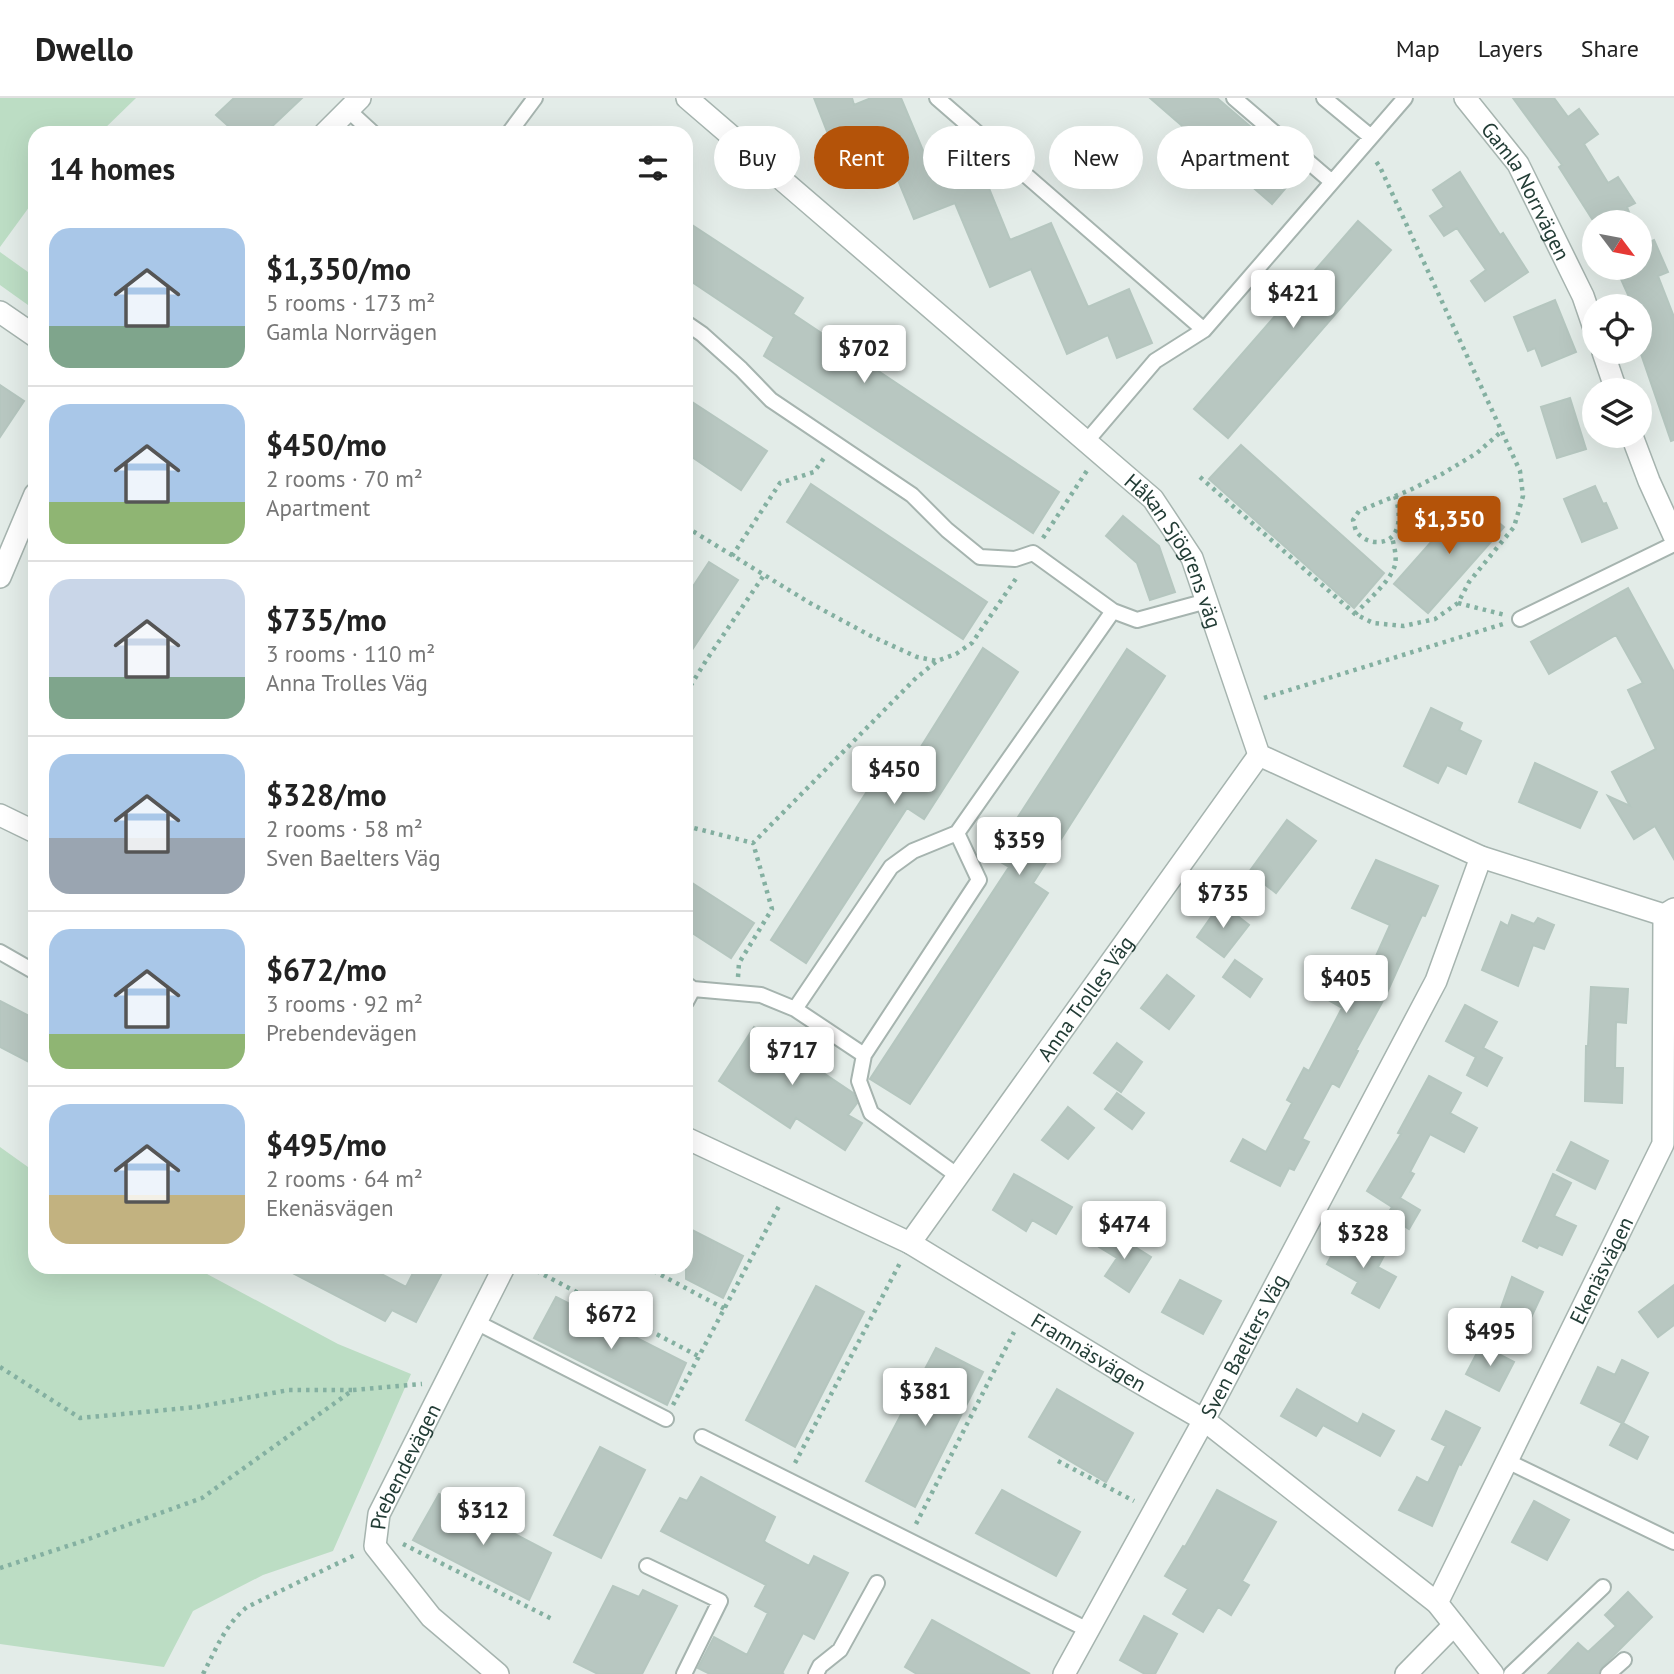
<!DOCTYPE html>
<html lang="en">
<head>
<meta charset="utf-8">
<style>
  :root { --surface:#fff; --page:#f6f6f6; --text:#222; --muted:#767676; --line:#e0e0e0; --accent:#b45309 }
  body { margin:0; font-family:"PT Sans",sans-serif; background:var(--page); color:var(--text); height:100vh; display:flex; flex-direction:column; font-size:26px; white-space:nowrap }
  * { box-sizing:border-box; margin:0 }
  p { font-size:23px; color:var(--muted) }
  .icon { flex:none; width:38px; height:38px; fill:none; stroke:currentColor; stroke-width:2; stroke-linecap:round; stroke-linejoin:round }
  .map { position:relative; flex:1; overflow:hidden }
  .details { position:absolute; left:28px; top:28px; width:665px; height:1148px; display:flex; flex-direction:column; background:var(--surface); border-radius:21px; box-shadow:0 7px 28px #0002 }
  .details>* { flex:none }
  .top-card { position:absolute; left:714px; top:28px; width:665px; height:63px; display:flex; gap:14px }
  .needle { width:46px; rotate:122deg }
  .tools { position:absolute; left:1582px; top:112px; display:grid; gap:14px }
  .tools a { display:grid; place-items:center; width:70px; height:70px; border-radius:50%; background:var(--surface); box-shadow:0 7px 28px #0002; font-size:35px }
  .price { position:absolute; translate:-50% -60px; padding:0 16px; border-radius:7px; background:#fff; color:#222; font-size:23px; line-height:46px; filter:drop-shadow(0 2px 4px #0008) }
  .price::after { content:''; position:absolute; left:50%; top:42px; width:21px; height:16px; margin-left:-10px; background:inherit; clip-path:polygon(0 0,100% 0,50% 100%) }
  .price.selected { background:var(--accent); color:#fff }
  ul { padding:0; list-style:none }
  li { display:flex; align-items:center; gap:21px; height:175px; padding:0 21px }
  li+li { border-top:2px solid var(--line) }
  li span { display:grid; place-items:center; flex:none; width:196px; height:140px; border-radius:21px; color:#555 }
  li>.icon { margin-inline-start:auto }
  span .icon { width:84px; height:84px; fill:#fffc; stroke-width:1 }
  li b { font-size:30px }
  h2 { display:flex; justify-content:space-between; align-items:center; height:84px; padding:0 21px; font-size:30px }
  .pill { padding:0 24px; border-radius:32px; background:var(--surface); box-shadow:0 7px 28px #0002; font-size:24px; line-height:63px }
  .pill.selected { background:var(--accent); color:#fff }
  header { display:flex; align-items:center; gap:42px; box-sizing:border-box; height:98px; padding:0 35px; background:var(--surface); border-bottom:2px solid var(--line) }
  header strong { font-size:33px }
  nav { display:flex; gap:38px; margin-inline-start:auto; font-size:24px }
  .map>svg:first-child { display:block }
</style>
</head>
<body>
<header>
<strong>Dwello</strong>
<nav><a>Map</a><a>Layers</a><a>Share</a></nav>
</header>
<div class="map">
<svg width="1674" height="1576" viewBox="0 0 1674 1576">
  <rect width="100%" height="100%" fill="#e3ece8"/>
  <path fill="#bcddc4" d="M0 0H136L100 35H35V101L0 149Z
    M0 154 35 179V212L0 187Z
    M0 1049 35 1074V1169H194L338 1246 411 1276 333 1453 263 1477 193 1513 164 1569 0 1546Z"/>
  <path fill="#b8c7c1" stroke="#b5c6bf" stroke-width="2" d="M234 0H302L265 35H236L216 17Z
    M814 0H852L854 7 871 0H901L932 74 975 56 1010 142 1051 125 1088 209 1129 191 1152 245 1117 260 1108 237 1067 256 1031 171 990 189 955 105 914 121 880 38 835 54Z
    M1150 0H1217L1301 72 1272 106Z
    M1513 0H1554L1568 19 1579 11 1598 36 1584 46 1608 85 1618 79 1635 105 1627 109 1633 124H1594L1559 69 1562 67Z
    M1460 74 1500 137 1503 135 1528 174 1485 203 1471 183 1486 172 1457 130 1444 138 1430 118 1444 109 1433 92Z
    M686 123 803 200 793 216 1059 394 1033 435 764 258 774 239 686 180Z
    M1358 123 1391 152 1228 340 1194 311Z
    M1654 142 1668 174 1658 178 1674 219V342L1671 343 1640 253V208H1633L1616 170H1640V148Z
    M1555 202 1576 254 1542 268 1535 250 1528 253 1514 219Z
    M0 287 24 303 0 339Z
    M686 300 767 353 741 392 686 355Z
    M1570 300 1586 351 1557 360 1541 309Z
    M1241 347 1384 475 1354 510 1209 381Z
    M811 386 987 504 963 541 787 424Z
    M1595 388 1603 406 1606 405 1617 430 1582 444 1564 401Z
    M1470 400 1504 429 1428 515 1394 486Z
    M1123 418 1159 448 1175 494 1150 502 1137 465 1106 438Z
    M709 464 738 482 686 561V499Z
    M1628 490 1674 574V761L1655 728 1634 741 1608 698 1630 708 1612 674 1656 651 1628 592 1643 585 1616 537 1549 576 1531 544Z
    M983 550 1018 574 924 721 907 710 806 865 771 842 873 684 892 695Z
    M1127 551 1165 578 1033 785 1048 795 910 1006 870 981 1009 769 992 759Z
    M1431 610 1462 625 1459 632 1481 643 1466 676 1447 667 1438 685 1404 668Z
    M1535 665 1597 694 1580 730 1519 704Z
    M1287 722 1316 743 1276 795 1249 774Z
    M1376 762 1438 788 1425 818 1422 817 1385 899 1356 952 1358 953 1339 989 1332 985 1302 1041 1309 1044 1294 1072 1289 1070 1280 1088 1231 1063 1243 1041 1266 1054 1292 1005 1287 1002 1304 970 1309 973 1342 910 1311 892 1327 867 1363 887 1390 827 1352 810Z
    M686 781 754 825 731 860 686 831Z
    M1221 805 1249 827 1224 859 1197 839Z
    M1512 817 1534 826 1538 820 1554 827 1544 851 1533 847 1518 888 1482 872 1501 824 1508 828Z
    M1235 862 1262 881 1250 899 1223 879Z
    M1167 877 1194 898 1169 931 1141 910Z
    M1591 889 1628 891 1626 925 1616 924 1615 970H1623L1622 1005 1585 1003 1586 948H1588Z
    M0 903 35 921V967L0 949Z
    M1465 907 1497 924 1483 950 1502 960 1487 988 1467 977 1476 959 1446 943Z
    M754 929 772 940 776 933 819 960 813 968 853 995 857 1005 848 1017 862 1025 845 1052 796 1020 790 1030 719 983Z
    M1117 945 1142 964 1121 994 1094 975Z
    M1429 978 1461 995 1450 1015 1477 1030 1464 1054 1430 1036 1410 1074 1414 1076 1400 1100 1420 1112 1409 1131 1387 1117 1392 1109 1367 1093 1401 1036 1398 1035Z
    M1117 995 1144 1015 1132 1031 1105 1011Z
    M1068 1009 1094 1030 1068 1061 1042 1042Z
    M1571 1044 1608 1063 1595 1091 1557 1072Z
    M1014 1076 1072 1109 1056 1136 1032 1122 1026 1133 993 1112Z
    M1553 1076 1571 1085 1554 1118 1576 1128 1562 1157 1539 1147 1537 1150 1523 1143Z
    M686 1129 743 1158 723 1200 686 1181Z
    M1110 1133 1151 1159 1129 1194 1105 1178 1117 1160 1099 1149Z
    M1341 1139 1365 1152 1369 1145 1386 1154 1378 1169 1396 1179 1379 1210 1352 1195 1358 1184 1327 1166Z
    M281 1169H368L406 1189 416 1169H445L416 1224 392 1212 385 1223Z
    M1512 1179 1543 1194 1529 1224 1501 1210Z
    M1180 1182 1221 1203 1203 1236 1162 1214Z
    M1674 1187V1227L1658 1239 1639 1214Z
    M816 1188 864 1214 795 1349 746 1322Z
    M556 1199 686 1265 667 1307 534 1240Z
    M1481 1247 1514 1264 1499 1293 1466 1276Z
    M936 1250 983 1274 915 1409 866 1383Z
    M1622 1262 1648 1275 1623 1325 1648 1339 1637 1361 1610 1347 1622 1325 1581 1305 1598 1269 1615 1277Z
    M1057 1291 1133 1335 1106 1384 1029 1339Z
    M1297 1291 1358 1326 1363 1316 1394 1333 1380 1358 1323 1327 1316 1338 1281 1318Z
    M1446 1313 1480 1330 1461 1367 1459 1366 1432 1428 1399 1412 1417 1379 1428 1385 1446 1348 1432 1341Z
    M600 1349 645 1372 601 1460 554 1437Z
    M701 1379 775 1419 764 1443 766 1445 809 1468 814 1458 848 1475 814 1541 803 1535 782 1575 784 1576H710L698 1570 714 1539 747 1557 768 1515 755 1508 766 1487 661 1433 680 1400 687 1403Z
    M1002 1392 1080 1434 1056 1478 976 1435Z
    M1217 1392 1276 1424 1242 1483 1249 1487 1231 1517 1218 1509 1203 1534 1173 1516 1188 1491 1165 1478 1183 1448 1185 1449Z
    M439 1396 551 1455 529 1502 413 1442Z
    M1534 1403 1569 1422 1547 1462 1512 1444Z
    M613 1488 639 1499 643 1492 677 1508 642 1576H598L574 1564Z
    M1628 1494 1652 1519 1602 1569 1599 1576H1548L1578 1545 1588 1554 1616 1528 1605 1517Z
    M1144 1518 1177 1536 1155 1576H1145L1120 1562Z
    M932 1522 1030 1576H917L905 1569Z"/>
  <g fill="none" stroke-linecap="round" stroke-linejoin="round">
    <g stroke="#a6b4af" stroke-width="18">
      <path id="lane" d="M937 0 1204 232
        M1234 0 1332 84
        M1324 0 1371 39
        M348 12 373 35
        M509 35 535 0
        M686 225 702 236 741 271 771 302 912 397 947 432 980 459 1015 461 1033 455 1113 513 1137 522 1207 503
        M1086 344 1155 263 1204 232 1405 0
        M1520 521 1674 446
        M0 854 35 874
        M686 886 693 891 761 897 795 911 864 957
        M686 904 693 891
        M795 911 891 769 913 753 957 735
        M958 1078 871 1015 859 983 864 957 979 782 957 735 1113 513
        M476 1224 666 1321
        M702 1339 1088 1532
        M1507 1363 1674 1444
        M647 1468 720 1503 684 1576
        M816 1576 820 1568 840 1552 877 1485
        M1511 1576 1603 1489
        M1608 1576 1624 1562"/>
    </g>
    <g stroke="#a6b4af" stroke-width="24">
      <g id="street">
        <path id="s1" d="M687 0 1153 401 1192 460 1259 657 1481 759 1664 817 1674 811"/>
        <path id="s2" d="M1465 0 1518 66 1583 198 1594 230"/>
        <path d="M325 35 360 0"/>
        <path d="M0 214 35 238"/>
        <path d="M1603 254 1616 292"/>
        <path d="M1632 338 1649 383 1674 438"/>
        <path d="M0 479 35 396"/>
        <path d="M0 717 35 734"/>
        <path id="s3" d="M686 1040 910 1145 1135 1282 1204 1322 1437 1505 1493 1576"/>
        <path id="s4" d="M910 1145 1259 657"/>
        <path id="s5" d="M1437 1505 1663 1046 1664 817"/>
        <path id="s6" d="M498 1576 431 1519 375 1448 379 1416 504 1169"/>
        <path id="s7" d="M1064 1576 1204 1322 1436 883 1481 759"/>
        <path d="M1406 1576 1454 1527"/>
      </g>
    </g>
    <path stroke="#84b0a1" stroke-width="4.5" stroke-dasharray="3.5 5" stroke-linecap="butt" d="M1200 379 1355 516 1373 525 1404 528 1435 521 1458 505 1469 484 1514 429 1523 398 1520 373 1380 69 1375 62
      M1395 398C1402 417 1401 446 1375 444 1367 443 1360 439 1356 433 1355 430 1354 426 1353 422L1359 413 1410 392 1442 376 1477 355 1502 333
      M686 429 810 505 871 538 917 559 937 563 956 556 972 545 1017 479
      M1043 440 1088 371
      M732 458 780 385 814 374 824 360
      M1458 505 1505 517
      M1355 516C1366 504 1391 483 1395 467 1397 458 1394 448 1392 439
      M686 595 707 561 764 477
      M1264 600 1503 526
      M686 728 753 745 916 580 937 563
      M738 879 739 865 772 811 753 745
      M529 1169 700 1259
      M646 1169 725 1211
      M0 1269 80 1320 197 1309 289 1292H352
      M673 1307 779 1108
      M1058 1363 1134 1403
      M795 1365 900 1165
      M916 1426 1014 1234
      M403 1446 552 1521
      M0 1470 80 1444 202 1400 353 1292 422 1286
      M203 1576C216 1551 225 1527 247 1509L355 1457"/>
    <use href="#lane" stroke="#fff" stroke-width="14"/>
    <use href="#street" stroke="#fff" stroke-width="21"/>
  </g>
  <g text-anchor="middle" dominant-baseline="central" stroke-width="5" stroke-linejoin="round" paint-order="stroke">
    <g font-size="21" fill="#233d36" stroke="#f3f9f6">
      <text stroke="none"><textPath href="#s2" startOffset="112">Gamla Norrvägen</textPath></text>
      <text stroke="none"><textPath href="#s1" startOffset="670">Håkan Sjögrens väg</textPath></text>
      <text stroke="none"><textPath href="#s4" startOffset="301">Anna Trolles Väg</textPath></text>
      <text stroke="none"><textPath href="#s5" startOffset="371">Ekenäsvägen</textPath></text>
      <text stroke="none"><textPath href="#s7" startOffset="374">Sven Baelters Väg</textPath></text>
      <text stroke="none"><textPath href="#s3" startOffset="457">Framnäsvägen</textPath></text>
      <text stroke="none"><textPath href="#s6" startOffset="264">Prebendevägen</textPath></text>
    </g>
  </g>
</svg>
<div class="tools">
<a><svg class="needle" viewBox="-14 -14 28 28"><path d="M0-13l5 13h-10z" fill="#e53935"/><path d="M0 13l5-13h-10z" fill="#767676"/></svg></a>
<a><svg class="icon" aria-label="locate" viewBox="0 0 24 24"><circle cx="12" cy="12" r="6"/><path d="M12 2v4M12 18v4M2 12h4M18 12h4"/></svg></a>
<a><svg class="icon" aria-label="layers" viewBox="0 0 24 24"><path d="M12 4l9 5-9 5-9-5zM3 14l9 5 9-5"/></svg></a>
</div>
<b class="price" style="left:1293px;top:232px">$421</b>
<b class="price" style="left:864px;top:287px">$702</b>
<b class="price selected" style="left:1449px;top:458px">$1,350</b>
<b class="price" style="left:894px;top:708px">$450</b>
<b class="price" style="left:1019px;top:779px">$359</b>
<b class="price" style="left:1223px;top:832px">$735</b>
<b class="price" style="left:1346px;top:917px">$405</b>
<b class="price" style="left:792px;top:989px">$717</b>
<b class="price" style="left:1124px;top:1163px">$474</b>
<b class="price" style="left:1363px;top:1172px">$328</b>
<b class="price" style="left:611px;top:1253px">$672</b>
<b class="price" style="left:1490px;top:1270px">$495</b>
<b class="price" style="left:925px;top:1330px">$381</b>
<b class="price" style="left:483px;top:1449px">$312</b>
<div class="top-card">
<a class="pill">Buy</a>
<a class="pill selected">Rent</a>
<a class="pill">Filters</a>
<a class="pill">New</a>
<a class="pill">Apartment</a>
</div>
<section class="details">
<h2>14 homes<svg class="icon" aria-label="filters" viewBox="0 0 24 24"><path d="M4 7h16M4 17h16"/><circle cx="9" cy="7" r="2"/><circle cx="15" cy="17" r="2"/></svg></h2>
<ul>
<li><span style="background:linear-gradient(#a9c7e8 70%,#7fa58c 0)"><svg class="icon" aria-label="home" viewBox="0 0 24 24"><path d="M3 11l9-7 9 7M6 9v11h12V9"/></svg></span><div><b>$1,350/mo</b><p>5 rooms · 173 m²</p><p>Gamla Norrvägen</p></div></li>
<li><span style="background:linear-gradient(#a9c7e8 70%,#8fb573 0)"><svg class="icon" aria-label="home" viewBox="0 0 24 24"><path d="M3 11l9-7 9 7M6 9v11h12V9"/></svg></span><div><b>$450/mo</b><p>2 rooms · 70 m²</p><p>Apartment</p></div></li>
<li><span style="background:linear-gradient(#c9d6e8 70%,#7fa58c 0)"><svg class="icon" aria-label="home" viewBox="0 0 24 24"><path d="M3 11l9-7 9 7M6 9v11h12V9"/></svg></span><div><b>$735/mo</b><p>3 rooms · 110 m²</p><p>Anna Trolles Väg</p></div></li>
<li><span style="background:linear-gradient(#a9c7e8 60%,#9aa5b1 0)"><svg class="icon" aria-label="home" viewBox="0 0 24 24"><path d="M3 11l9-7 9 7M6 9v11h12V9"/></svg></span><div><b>$328/mo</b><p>2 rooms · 58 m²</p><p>Sven Baelters Väg</p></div></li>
<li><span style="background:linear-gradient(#a9c7e8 75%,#8fb573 0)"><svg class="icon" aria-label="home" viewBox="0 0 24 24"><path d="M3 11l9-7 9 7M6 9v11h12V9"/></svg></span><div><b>$672/mo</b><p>3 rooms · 92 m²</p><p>Prebendevägen</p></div></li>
<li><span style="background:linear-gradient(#a9c7e8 65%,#c2b280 0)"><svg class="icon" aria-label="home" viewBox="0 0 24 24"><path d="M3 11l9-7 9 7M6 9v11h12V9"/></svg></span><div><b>$495/mo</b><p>2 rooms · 64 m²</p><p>Ekenäsvägen</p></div></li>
</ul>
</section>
</div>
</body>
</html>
